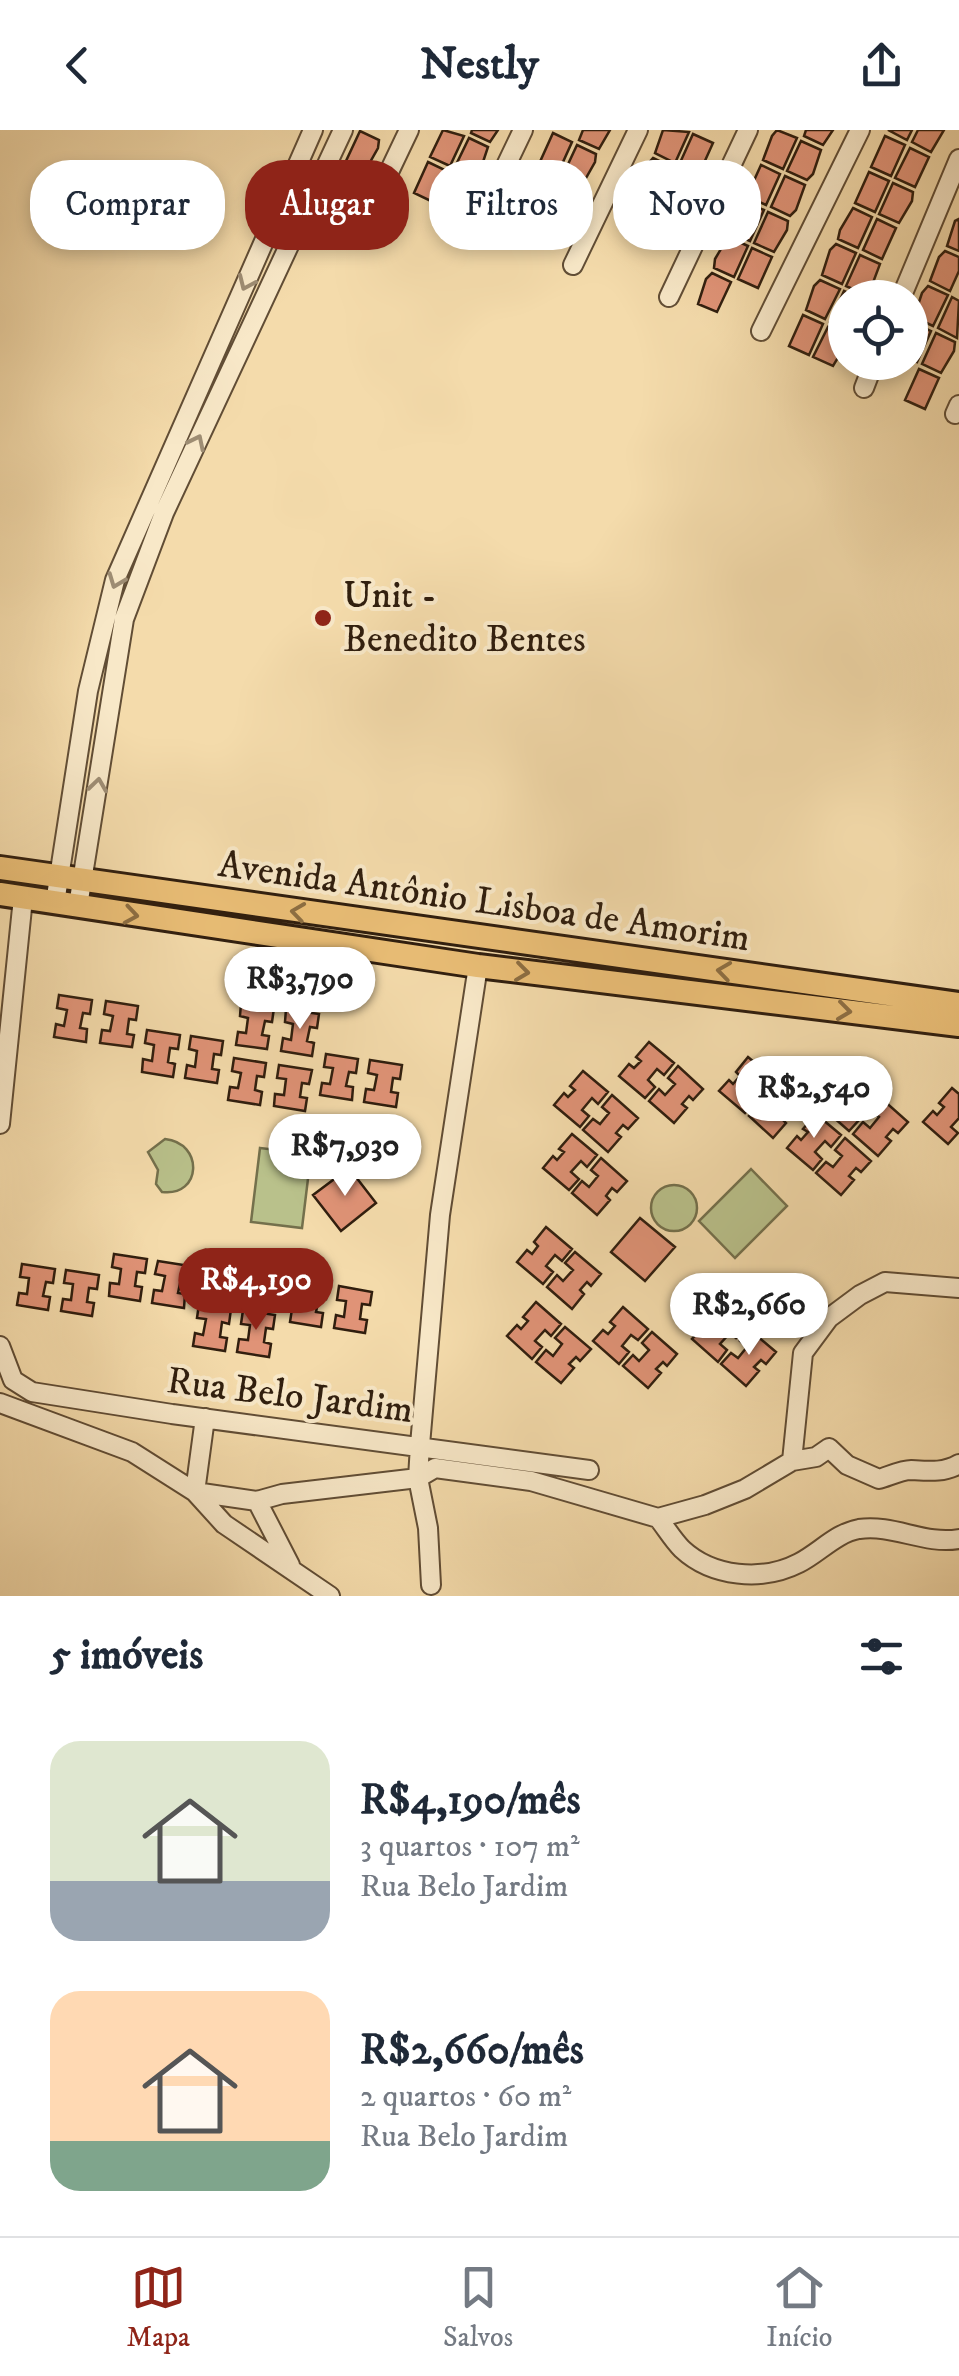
<!DOCTYPE html>
<html lang="pt">
<head>
<meta charset="utf-8">
<style>
  :root { --surface:#fff; --page:#f2f2f3; --text:#1f2937; --muted:#747a83; --line:#e0e1e3; --accent:#8f2418 }
  body { margin:0; font-family:"IM FELL DW Pica",serif; background:var(--page); color:var(--text); height:100vh; display:flex; flex-direction:column; font-size:38px; white-space:nowrap }
  * { box-sizing:border-box; margin:0 }
  p { font-size:32px; color:var(--muted) }
  .icon { flex:none; width:55px; height:55px; fill:none; stroke:currentColor; stroke-width:2; stroke-linecap:round; stroke-linejoin:round }
  .map { position:relative; height:1466px; overflow:hidden }
  .sheet { display:flex; flex-direction:column; background:var(--surface); flex:1 }
  .sheet>* { flex:none }
  .guide { position:absolute; left:30px; top:30px; width:900px; height:90px; display:flex; gap:20px }
  .buttons { position:absolute; left:828px; top:150px; display:grid; gap:20px }
  .buttons a { display:grid; place-items:center; width:100px; height:100px; border-radius:50%; background:var(--surface); box-shadow:0 5px 15px #0003; font-size:50px }
  .price { position:absolute; translate:-50% -85px; padding:0 22px; border-radius:35px; background:#fff; color:#222; font-size:32px; line-height:65px; filter:drop-shadow(0 2px 5px #0008) }
  .price::after { content:''; position:absolute; left:50%; top:60px; width:30px; height:22px; margin-left:-15px; background:inherit; clip-path:polygon(0 0,100% 0,50% 100%) }
  .price.current { background:var(--accent); color:#fff }
  ul { padding:0; list-style:none }
  li { display:flex; align-items:center; gap:30px; height:250px; padding:0 50px }
  li span { display:grid; place-items:center; flex:none; width:280px; height:200px; border-radius:30px; color:#555 }
  li>.icon { margin-inline-start:auto }
  span .icon { width:120px; height:120px; fill:#fffc; stroke-width:1 }
  li b { font-size:42px }
  h2 { display:flex; justify-content:space-between; align-items:center; height:120px; padding:0 50px; font-size:42px }
  .tag { padding:0 35px; border-radius:40px; background:var(--surface); box-shadow:0 5px 15px #0003; font-size:35px; line-height:90px }
  .tag.current { background:var(--accent); color:#fff }
  header { display:flex; justify-content:space-between; align-items:center; height:130px; padding:0 50px; background:var(--surface); font-size:45px; font-weight:700 }
  .tabs { display:flex; justify-content:space-around; align-items:center; height:140px; border-top:2px solid var(--line); background:var(--surface); font-size:28px; color:var(--muted) }
  .tabs a { display:grid; justify-items:center; gap:5px }
  .tabs .current { color:var(--accent) }
  .map>svg:first-child { display:block }
</style>
</head>
<body>
<header><svg class="icon" aria-label="back" viewBox="0 0 24 24"><path d="M15 5l-7 7 7 7"/></svg>Nestly<svg class="icon" aria-label="share" viewBox="0 0 24 24"><path d="M12 15V3M7 8l5-5 5 5M5 13v7h14v-7"/></svg></header>
<div class="map">
<svg width="959" height="1466" viewBox="0 0 959 1466">
  <rect width="100%" height="100%" fill="#f4dbab"/>
  <filter id="stains"><feTurbulence type="fractalNoise" baseFrequency=".002" numOctaves="4"/><feColorMatrix values="0 0 0 0 .2 0 0 0 0 .09 0 0 0 0 .02 0 0 0 .5 -.17"/></filter>
  <radialGradient id="worn" r=".72"><stop offset=".6" stop-color="#630" stop-opacity="0"/><stop offset="1" stop-color="#630" stop-opacity=".3"/></radialGradient>
  <path fill="#b9c18b" stroke="#74704c" stroke-width="2.5" d="M165 1009C204 1013 202 1067 162 1062L156 1054 158 1040 148 1022Z
    M260 1018 311 1024 302 1098 251 1092Z
    M751 1039 787 1076 735 1128 699 1091Z
    M651 1078a23 23 0 1 1 46 0a23 23 0 1 1-46 0Z"/>
  <path fill="#e09377" stroke="#301e0e" stroke-width="2.5" d="M443 0 464 6 450 36 430 27Z
    M472 0H498L490 12 471 3Z
    M583 0H610L599 19 579 10Z
    M663 0 689 2 675 33 655 23Z
    M777 0 797 8 783 39 763 30 772 6Z
    M806 0H833L823 15 804 6Z
    M888 0H912L907 10Z
    M918 0H944L931 22 912 12Z
    M360 1 379 10 378 18 365 41 346 31Z
    M553 3 572 12 558 43 539 34Z
    M693 4 713 13 699 44 679 35Z
    M885 6 905 15 891 46 871 37Z
    M469 8 488 17 480 41 474 48 454 39Z
    M801 11 821 20 813 44 807 50 787 41Z
    M577 15 596 24 595 32 582 55 563 45Z
    M910 18 929 27 915 57 895 48Z
    M653 28 672 37 658 68 638 59 647 35Z
    M428 32 447 41 433 72 414 63Z
    M761 35 780 44 766 75 747 66Z
    M536 39 556 48 542 79 522 70 523 61Z
    M677 39 696 49 688 73 682 79 662 70Z
    M869 42 889 51 875 82 855 73Z
    M785 46 805 55 796 80 790 86 771 77Z
    M560 50 580 59 579 68 566 90 546 81Z
    M893 53 913 62 912 71 899 93 879 84Z
    M636 64 656 73 642 104 622 95Z
    M744 71 764 80 750 111 730 102Z
    M520 75 539 84 525 115 506 106 514 82Z
    M660 75 680 84 672 109 666 115 646 106Z
    M853 78 872 87 858 118 838 109 840 100Z
    M768 82 788 91 787 100 774 122 754 113Z
    M877 89 896 98 882 129 863 120Z
    M959 89V121L947 116 955 91Z
    M728 107 748 116 734 147 714 138 715 129Z
    M836 114 856 123 842 154 822 145 830 120Z
    M752 118 772 127 758 158 738 149Z
    M945 121 959 127V141L950 161 930 151 939 127Z
    M860 125 880 134 871 158 866 165 846 156Z
    M712 143 731 152 717 182 698 174 706 149Z
    M820 150 840 159 825 189 806 180 814 156Z
    M928 156 948 165 933 196 914 187 922 163Z
    M844 161 859 168H845V199L830 192Z
    M952 167 959 171 957 208 938 198Z
    M803 185 823 194 809 225 789 216Z
    M912 192 931 201 917 232 910 229Z
    M828 197 845 205V216L833 236 813 227Z
    M936 203 955 212 954 221 941 243 922 234Z
    M919 239 939 248 925 279 905 270Z
    M59 865 92 870 90 884 83 883 80 898 87 899 86 912 54 907 56 894 64 896 67 880 57 878Z
    M106 871 138 876 136 890 129 889 127 904 134 905 132 917 100 913 102 900 110 901 113 886 104 884Z
    M241 873 274 878 272 892 265 891 262 905 269 906 267 919 236 915 238 902 246 903 248 888 240 886Z
    M286 879 319 884 317 898 310 897 307 911 314 913 312 926 281 921 283 908 291 910 293 894 285 892Z
    M147 900 180 905 178 919 170 918 168 932 175 934 173 947 142 942 143 929 152 931 154 915 145 913Z
    M191 906 223 911 221 925 214 924 212 939 219 940 217 953 185 948 187 935 195 937 197 921 189 919Z
    M649 912 674 933 664 945 657 939 648 950 655 957 645 968 619 946 629 934 634 938 641 931 636 927Z
    M326 924 358 929 356 943 349 942 346 956 353 957 352 970 320 965 322 953 330 954 333 938 324 937Z
    M748 927 773 948 763 960 757 955 747 966 755 972 745 983 719 961 729 950 733 954 740 946 736 942Z
    M234 928 266 933 264 947 257 946 255 960 262 962 260 975 228 970 230 957 238 958 241 943 232 941Z
    M370 930 402 935 400 949 393 948 391 962 398 963 396 977 364 972 366 959 374 960 377 945 368 943Z
    M279 935 312 940 309 954 302 953 300 967 307 968 305 981 274 976 275 964 284 965 286 949 277 948Z
    M678 936 703 959 693 970 689 966 682 974 687 978 674 993 649 971 659 959 665 965 675 954 668 948Z
    M583 941 608 962 598 974 592 968 582 980 589 986 580 997 554 975 564 963 568 967 575 960 570 956Z
    M853 945 878 966 868 978 862 972 852 983 859 990 849 1001 824 979 834 967 838 971 845 964 840 960Z
    M777 951 803 974 793 985 788 981 782 989 786 993 773 1008 749 986 759 975 765 980 774 969 767 963Z
    M952 958 959 964V988L951 997 958 1003 948 1014 923 992 933 981 937 985 944 977 939 973Z
    M612 965 638 988 628 999 623 995 616 1003 621 1007 608 1022 583 1000 593 989 600 994 609 983 602 977Z
    M882 969 908 992 898 1003 893 999 886 1007 891 1011 878 1026 853 1004 863 992 870 998 879 987 872 981Z
    M816 984 841 1005 831 1017 825 1011 815 1022 822 1029 813 1040 787 1018 797 1006 801 1010 808 1002 803 999Z
    M572 1004 597 1025 587 1037 581 1031 571 1042 579 1049 569 1060 543 1038 553 1026 557 1030 564 1022 559 1019Z
    M845 1008 871 1031 861 1042 856 1038 849 1046 854 1050 841 1065 816 1043 826 1032 833 1037 842 1026 835 1020Z
    M601 1028 627 1051 617 1062 612 1058 606 1066 610 1070 597 1085 572 1063 582 1051 589 1057 598 1046 591 1040Z
    M349 1038 376 1073 341 1101 313 1065Z
    M640 1088 675 1117 645 1151 611 1122Z
    M546 1097 572 1119 562 1131 555 1125 546 1136 553 1142 543 1154 517 1132 527 1120 532 1124 538 1116 534 1112Z
    M206 1120 239 1125 237 1138 229 1137 227 1152 234 1153 232 1166 201 1161 203 1149 211 1150 213 1134 204 1133Z
    M575 1122 601 1144 591 1156 587 1152 580 1160 584 1164 572 1179 547 1157 557 1145 563 1151 573 1140 565 1133Z
    M114 1124 147 1129 145 1143 137 1142 135 1156 142 1157 140 1171 109 1166 110 1153 119 1154 121 1139 112 1137Z
    M251 1127 283 1132 281 1146 274 1145 272 1159 279 1160 276 1173 245 1168 247 1156 255 1157 257 1142 249 1140Z
    M158 1131 190 1136 188 1150 181 1149 178 1163 185 1164 184 1178 152 1173 154 1160 162 1161 165 1146 155 1144Z
    M22 1134 55 1139 53 1153 46 1152 43 1166 50 1167 48 1180 17 1175 19 1163 27 1164 29 1148 20 1147Z
    M66 1140 99 1145 97 1159 89 1158 87 1172 94 1173 92 1186 61 1181 63 1169 71 1170 73 1154 64 1153Z
    M295 1150 328 1155 326 1169 319 1168 316 1182 323 1183 321 1197 290 1192 292 1179 300 1181 303 1165 294 1163Z
    M339 1156 372 1162 370 1175 362 1174 360 1189 367 1190 365 1203 334 1198 336 1185 344 1187 346 1171 337 1170Z
    M536 1172 561 1194 551 1206 545 1200 535 1211 542 1217 532 1229 507 1206 517 1195 521 1199 528 1191 523 1187Z
    M199 1174 231 1179 229 1194 222 1192 220 1207 227 1208 225 1221 193 1216 195 1203 203 1205 206 1189 197 1188Z
    M721 1175 746 1197 736 1208 730 1203 720 1214 727 1220 718 1232 692 1209 702 1198 706 1202 713 1194 708 1190Z
    M623 1177 648 1199 638 1210 631 1205 622 1216 629 1222 619 1234 593 1211 603 1200 608 1204 615 1196 610 1192Z
    M243 1180 275 1185 273 1199 266 1198 264 1212 271 1214 269 1227 237 1222 239 1209 248 1210 250 1195 241 1194Z
    M565 1197 591 1219 580 1231 576 1227 569 1234 574 1238 561 1253 536 1232 546 1220 553 1226 562 1214 555 1208Z
    M750 1200 776 1222 766 1234 761 1230 754 1237 759 1241 746 1256 721 1234 731 1223 738 1228 747 1217 740 1211Z
    M652 1202 677 1224 667 1236 663 1232 656 1239 661 1243 648 1258 623 1236 633 1225 639 1231 649 1220 642 1213Z"/>
  <g fill="none" stroke-linecap="round" stroke-linejoin="round">
    <g stroke="#614d35" stroke-width="22">
      <path id="minor" d="M369 84 409 0
        M481 88 523 0
        M573 135 638 0
        M669 167 748 0
        M901 168 959 29
        M761 201 860 0
        M864 258 874 232
        M955 284 959 275
        M55 773 88 561 115 450 313 0
        M78 776 124 489 164 383 343 0
        M0 994 23 768
        M0 1216 13 1250 32 1262 172 1284 589 1340
        M0 1273 132 1322 195 1362 224 1394 330 1466
        M205 1288 195 1362 257 1371 282 1364 418 1348 435 1338 531 1351 658 1388 705 1375 745 1359 792 1331 803 1223 829 1188 860 1165 885 1152 959 1158
        M792 1331 816 1327 829 1318 847 1335 879 1349C889 1346 902 1340 911 1340 928 1341 944 1343 959 1334
        M257 1371 290 1435
        M658 1388C666 1398 673 1410 682 1419 712 1447 762 1452 799 1433 819 1423 836 1403 859 1399 894 1394 924 1415 959 1409
        M431 1455 428 1398 418 1348 420 1315 440 1085 478 836"/>
    </g>
    <g stroke="#301e0e" stroke-width="28">
      <path id="major" d="M0 738 959 874
        M0 764 478 836 959 895"/>
    </g>
    <use href="#minor" stroke="#f8e8c8" stroke-width="18"/>
    <use href="#major" stroke="#eabe76" stroke-width="22"/>
  </g>
  <defs><path id="oneway-chevron" d="M-2-3.5L2.5 0L-2 3.5" fill="none" stroke-width="1.6" stroke-linecap="round" stroke-linejoin="round" transform="scale(2.5)"/></defs>
  <g stroke="#9e8d74">
    <use href="#oneway-chevron" transform="translate(246 153) rotate(114)"/>
    <use href="#oneway-chevron" transform="translate(197 312) rotate(-64)"/>
    <use href="#oneway-chevron" transform="translate(116 451) rotate(111)"/>
    <use href="#oneway-chevron" transform="translate(98 655) rotate(-82)"/>
  </g>
  <g stroke="#8d6e42">
    <use href="#oneway-chevron" transform="translate(298 782) rotate(-172)"/>
    <use href="#oneway-chevron" transform="translate(131 785) rotate(9)"/>
    <use href="#oneway-chevron" transform="translate(724 841) rotate(-172)"/>
    <use href="#oneway-chevron" transform="translate(522 842) rotate(7)"/>
    <use href="#oneway-chevron" transform="translate(844 881) rotate(7)"/>
  </g>
  <circle fill="#8f2418" stroke="#f8e8c8" stroke-width="4" cx="323" cy="488" r="10"/>
  <g text-anchor="middle" dominant-baseline="central" stroke-width="8" stroke-linejoin="round" paint-order="stroke">
    <g font-size="38" fill="#301e0e" stroke="#f8e8c8" text-anchor="start">
      <text x="343" y="466">Unit -<tspan x="343" dy="44">Benedito Bentes</tspan></text>
    </g>
    <g font-size="38" fill="#301e0e" stroke="#f8e8c8">
      <text transform="translate(484 772) rotate(8)">Avenida Antônio Lisboa de Amorim</text>
      <text transform="translate(290 1266) rotate(7)">Rua Belo Jardim</text>
    </g>
  </g>
  <rect width="100%" height="100%" filter="url(#stains)"/>
  <rect width="100%" height="100%" fill="url(#worn)"/>
</svg>
<div class="buttons">
<a><svg class="icon" aria-label="locate" viewBox="0 0 24 24"><circle cx="12" cy="12" r="6"/><path d="M12 2v4M12 18v4M2 12h4M18 12h4"/></svg></a>
</div>
<b class="price" style="left:300px;top:902px">R$3,790</b>
<b class="price" style="left:814px;top:1011px">R$2,540</b>
<b class="price" style="left:345px;top:1069px">R$7,930</b>
<b class="price current" style="left:256px;top:1203px">R$4,190</b>
<b class="price" style="left:749px;top:1228px">R$2,660</b>
<div class="guide">
<a class="tag">Comprar</a>
<a class="tag current">Alugar</a>
<a class="tag">Filtros</a>
<a class="tag">Novo</a>
</div>
</div>
<section class="sheet">
<h2>5 imóveis<svg class="icon" aria-label="filters" viewBox="0 0 24 24"><path d="M4 7h16M4 17h16"/><circle cx="9" cy="7" r="2"/><circle cx="15" cy="17" r="2"/></svg></h2>
<ul>
<li><span style="background:linear-gradient(#dfe7d0 70%,#9aa5b1 0)"><svg class="icon" aria-label="home" viewBox="0 0 24 24"><path d="M3 11l9-7 9 7M6 9v11h12V9"/></svg></span><div><b>R$4,190/mês</b><p>3 quartos · 107 m²</p><p>Rua Belo Jardim</p></div></li>
<li><span style="background:linear-gradient(#ffd9b3 75%,#7fa58c 0)"><svg class="icon" aria-label="home" viewBox="0 0 24 24"><path d="M3 11l9-7 9 7M6 9v11h12V9"/></svg></span><div><b>R$2,660/mês</b><p>2 quartos · 60 m²</p><p>Rua Belo Jardim</p></div></li>
</ul>
</section>
<nav class="tabs">
<a class="current"><svg class="icon" aria-label="map" viewBox="0 0 24 24"><path d="M3 6l6-2 6 2 6-2v14l-6 2-6-2-6 2zM9 4v14M15 6v14"/></svg>Mapa</a>
<a><svg class="icon" aria-label="saved" viewBox="0 0 24 24"><path d="M7 4h10v16l-5-4-5 4z"/></svg>Salvos</a>
<a><svg class="icon" aria-label="home" viewBox="0 0 24 24"><path d="M3 11l9-7 9 7M6 9v11h12V9"/></svg>Início</a>
</nav>
</body>
</html>
